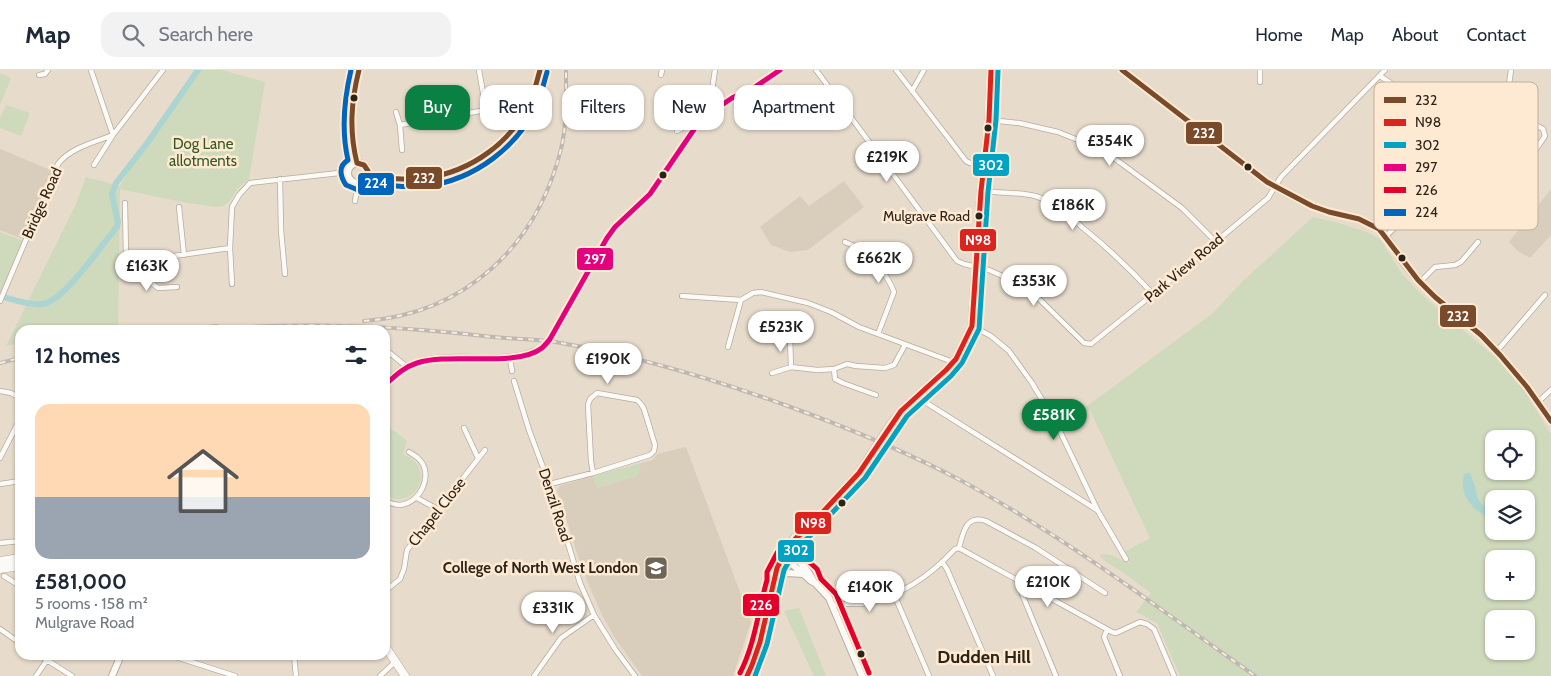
<!DOCTYPE html>
<html lang="en">
<head>
<meta charset="utf-8">
<style>
  :root { --surface:#fff; --page:#f2f2f3; --text:#1f2937; --muted:#747a83; --line:#e0e1e3; --accent:#0b8043 }
  body { margin:0; font-family:Cabin,sans-serif; background:var(--page); color:var(--text); height:100vh; display:flex; flex-direction:column; font-size:19px; white-space:nowrap }
  * { box-sizing:border-box; margin:0 }
  p { font-size:16px; color:var(--muted) }
  .icon { flex:none; width:28px; height:28px; fill:none; stroke:currentColor; stroke-width:2; stroke-linecap:round; stroke-linejoin:round }
  .map { position:relative; flex:1; overflow:hidden }
  .details { position:absolute; left:15px; top:255px; width:375px; height:335px; display:flex; flex-direction:column; background:var(--surface); border-radius:15px; box-shadow:0 1px 4px #0004 }
  .details>* { flex:none }
  .guide { position:absolute; left:405px; top:15px; width:475px; height:45px; display:flex; gap:10px }
  .controls { position:absolute; left:1485px; top:360px; display:grid; gap:10px }
  .controls a { display:grid; place-items:center; width:50px; height:50px; border-radius:10px; background:var(--surface); box-shadow:0 1px 4px #0004; font-size:25px }
  .price { position:absolute; translate:-50% -42px; padding:0 11px; border-radius:18px; background:#fff; color:#222; font-size:16px; line-height:32px; filter:drop-shadow(0 1px 2px #0008) }
  .price::after { content:''; position:absolute; left:50%; top:30px; width:15px; height:11px; margin-left:-8px; background:inherit; clip-path:polygon(0 0,100% 0,50% 100%) }
  .price.current { background:var(--accent); color:#fff }
  ul { padding:0; list-style:none }
  li { display:grid; align-content:center; gap:10px; height:265px; padding:0 20px }
  li+li { border-top:1px solid var(--line) }
  li span { display:grid; place-items:center; height:155px; border-radius:15px; color:#555 }
  li>.icon { margin-inline-start:auto }
  span .icon { width:90px; height:90px; fill:#fffc; stroke-width:1 }
  li b { font-size:21px }
  h2 { display:flex; justify-content:space-between; align-items:center; height:60px; padding:0 20px; font-size:21px }
  .tag { padding:0 18px; border-radius:15px; background:var(--surface); box-shadow:0 1px 4px #0004; font-size:18px; line-height:45px }
  .tag.current { background:var(--accent); color:#fff }
  header { display:flex; align-items:center; gap:30px; box-sizing:border-box; height:70px; padding:0 25px; background:var(--surface); border-bottom:1px solid var(--line) }
  header strong { font-size:24px }
  nav { display:flex; gap:28px; margin-inline-start:auto; font-size:18px }
  .search { width:350px; height:45px; background:var(--page); display:flex; align-items:center; gap:12px; box-sizing:border-box; padding:0 18px; border-radius:15px; color:var(--muted); font-size:19px }
  .map>svg:first-child { display:block }
</style>
</head>
<body>
<header>
<strong>Map</strong>
<div class="search"><svg class="icon" aria-label="search" viewBox="0 0 24 24"><circle cx="10" cy="10" r="6"/><path d="M15 15l6 6"/></svg>Search here</div>
<nav><a>Home</a><a>Map</a><a>About</a><a>Contact</a></nav>
</header>
<div class="map">
<svg width="1551" height="606" viewBox="0 0 1551 606">
  <rect width="100%" height="100%" fill="#e7dbcb"/>
  <path fill="#d9cdbc" d="M0 79 53 101 23 169 0 160Z
    M844 111 864 137 808 180 790 182 771 175 760 157 800 126 809 136Z
    M1551 119V165L1530 188 1518 181 1509 172Z
    M686 377 751 552 733 606H642L615 568 602 545 588 513 577 483 557 420 560 416 593 406 597 418 637 406 641 393 653 390 657 384Z"/>
  <path fill="#cfd9bc" fill-rule="evenodd" d="M201 0H221L265 12 249 109 237 119 229 132 223 136 215 137 182 132 120 119 118 257 94 260H20V273L6 276 76 134 86 107 120 116 132 95 147 76Z
    M0 3 11 8 0 35Z
    M6 35 30 43 21 66 0 58V48Z
    M1313 147 1339 153 1369 163 1380 169 1402 204 1420 223 1503 294 1523 319 1551 364V606H1180L1157 553 1136 542 1151 523 1125 504 1105 491 1099 485 1108 484 1131 494 1126 488 1124 482 1150 468 1090 340 1062 354 1060 350 1090 334 1213 243 1244 210ZM1494 369H1526V401H1494ZM1494 429H1526V461H1494ZM1494 489H1526V521H1494ZM1494 549H1526V581H1494Z
    M0 162 23 171 0 226Z
    M385 354 407 371 403 384C406 386 410 388 413 390 434 408 409 441 385 425Z
    M641 393 638 406 597 418 593 406Z
    M799 538 826 606H814L784 541Z"/>
  <path fill="#acd5d1" d="M1470 403 1476 419 1477 427 1482 435 1494 442V449C1482 447 1466 433 1464 421 1462 415 1463 410 1464 404Z"/>
  <g fill="none" stroke-linecap="round" stroke-linejoin="round">
    <path stroke="#acd5d1" stroke-width="6" d="M0 226C11 229 31 236 42 234 64 232 101 175 117 157L118 152 112 124 116 113 148 72 198 0"/>
    <g stroke="#b6ac9f" stroke-width="6">
      <path id="street" d="M91 0 113 65
        M479 0 486 40
        M715 0 711 27 716 38
        M816 0 957 191 964 194 989 200 1009 209 1035 225 1084 273 1091 274 1157 221 1268 128 1281 107 1385 0
        M896 0 966 91 970 93 984 94
        M1260 0V12
        M39 5 45 4 48 0
        M661 5 662 0
        M1380 6 1480 72 1488 74 1499 69 1502 65 1511 0
        M912 21 924 0
        M396 42 400 55
        M989 50 1019 53 1058 62 1103 80 1182 138 1215 171
        M677 61 689 54 697 55
        M1488 74 1489 84 1508 106 1513 108 1518 106 1545 66 1543 59 1514 43 1506 41
        M402 80 400 55 486 40 515 58
        M94 95 113 65 163 0
        M280 109 281 160 285 204
        M981 121C998 123 1019 122 1035 126 1054 131 1069 145 1083 158 1108 178 1131 200 1153 224
        M355 131 358 113
        M125 133 126 187 131 192 230 178 232 137 239 125 250 113 348 102
        M179 137 184 185
        M1386 166 1411 142 1431 119
        M845 172C851 175 858 177 863 180 874 186 890 211 894 222L878 264
        M230 178 232 214
        M151 190 153 214 158 218 177 217
        M1420 212 1435 197 1455 195 1461 192 1478 172
        M682 226 741 230 753 223 761 222 808 233 831 242 859 257 953 292
        M0 231 58 94C70 78 95 72 113 65
        M972 256 991 266 1009 281 1032 313 1057 355 1098 441 1126 489
        M790 268 791 297
        M728 277 741 230
        M385 279 407 297
        M1497 281 1545 225
        M510 288 512 301
        M385 290 390 283
        M834 299 835 309 843 313 876 325
        M772 303 791 297 817 300 834 299 847 294 856 296 885 298 894 295 905 275
        M514 311 529 360 553 424 580 513 594 545 615 579 635 606
        M0 321 11 323 20 328
        M917 327 1097 440
        M1538 332 1551 320
        M464 358 478 388
        M0 388 20 349
        M0 414 20 411
        M550 414 593 403 650 385 654 381 655 375 644 339 641 334 637 330 597 323 590 329 588 335 591 391 593 403
        M417 428 439 440
        M385 431C390 433 395 435 400 435 421 433 434 404 419 389 416 386 412 384 409 382
        M0 473 20 471
        M959 478 1112 562 1116 563 1140 552 1147 554 1154 559 1174 606
        M959 478C963 463 966 444 986 451L1036 478 1105 523
        M942 492 947 499 993 606
        M4 506 20 516
        M1023 513 1021 516 1022 524 1056 606
        M385 521 400 509 404 499 407 480 485 380
        M894 524 929 606
        M832 536C846 531 854 536 866 533 901 526 931 505 955 479L959 478
        M0 559 20 573
        M1107 560 1104 567 1120 606
        M39 585 72 606
        M170 585 235 606
        M294 585 296 606
        M36 606 47 590
        M380 606 396 591
        M534 606 561 568 594 545"/>
    </g>
    <g stroke="#b6ac9f" stroke-width="8">
      <path id="secondary" d="M1122 0 1267 112C1287 123 1306 135 1329 142 1345 146 1361 148 1376 157 1385 162 1391 174 1397 183 1404 194 1412 204 1421 213 1439 232 1462 247 1481 265 1508 291 1530 321 1551 351
        M357 93C348 62 350 31 359 0
        M348 103a10 10 0 1 1 20 0a10 10 0 1 1-20 0Z
        M368 105C446 124 525 82 540 0
        M385 315C422 272 474 295 520 286 527 284 536 282 542 278 545 276 547 272 550 269L607 168 615 157 650 124 669 97 697 55 707 45 732 28 755 17 780 0
        M798 475 802 495
        M788 487C800 488 809 502 814 512
        M785 489 799 500 811 511 815 513 829 528 862 606
        M781 506 787 503 803 504
        M112 606 121 585"/>
    </g>
    <g stroke="#b6ac9f" stroke-width="9">
      <path id="primary" d="M891 354 901 341 946 300 956 289 972 256 981 121 989 50 991 0
        M0 491 20 488
        M0 499 20 496
        M775 511 779 509 807 459 859 403 879 372
        M385 576 405 606
        M747 606C763 578 764 542 775 511 773 498 792 465 805 460"/>
    </g>
    <use href="#street" stroke="#fbfaf7" stroke-width="4.5"/>
    <use href="#secondary" stroke="#fbfaf7" stroke-width="6"/>
    <use href="#primary" stroke="#fbfaf7" stroke-width="8"/>
    <g stroke="#bcb9b5" stroke-width="4">
      <path id="rail" d="M364 251C465 244 537 176 561 79 567 54 566 26 566 0
        M177 260 217 256
        M210 260C305 251 399 256 493 267 514 269 535 269 555 272 634 285 710 308 785 335 846 357 905 381 962 411 1032 449 1098 494 1162 540 1193 562 1224 584 1255 606
        M0 293 20 288"/>
    </g>
    <use href="#rail" stroke="#feead2" stroke-width="2" stroke-dasharray="5.5" stroke-linecap="butt"/>
    <g stroke="#b6ac9f" stroke-width="9" stroke-linecap="butt">
      <path id="primary-bridge" d="M879 372 891 354"/>
    </g>
    <use href="#primary-bridge" stroke="#fbfaf7" stroke-width="8"/>
    <g stroke="#feead2" stroke-width="9">
      <path id="bus-1" d="M359 0C351 32 349 61 357 93L364 95 368 101V105C387 108 406 111 425 108 471 102 513 72 531 29 535 20 537 10 540 0
        M1122 0 1267 112 1312 136 1329 142 1359 149 1379 159 1418 210 1435 227 1481 265 1500 285 1527 317 1551 351"/>
    </g>
    <g stroke="#feead2" stroke-width="9">
      <path id="bus-2" d="M747 606 752 595 760 572 777 498 785 482 796 468 807 459 859 403 901 341 946 300 956 289 972 256 981 121 989 50 991 0"/>
    </g>
    <g stroke="#feead2" stroke-width="9">
      <path id="bus-3" d="M755 606 767 574 784 500 792 486 802 473 812 464 865 408 907 346 951 306 962 293 979 259 988 122 996 50 998 0"/>
    </g>
    <g stroke="#feead2" stroke-width="9">
      <path id="bus-4" d="M385 315C395 306 404 297 417 293 451 282 516 298 542 278 545 275 548 272 550 269L607 168 615 157 650 124 697 55 707 45 732 28 755 17 780 0"/>
    </g>
    <g stroke="#feead2" stroke-width="9">
      <path id="bus-5" d="M740 603C755 574 758 541 767 510V502L777 483 779 480H794L807 490 817 499 821 509 836 524 869 603"/>
    </g>
    <g stroke="#feead2" stroke-width="9">
      <path id="bus-6" d="M351 0C344 30 341 60 348 90 338 96 340 106 346 115L358 120 369 117 372 113C390 116 407 118 426 116 474 110 519 77 538 32 542 22 544 12 547 2"/>
    </g>
    <use href="#bus-1" stroke="#7a4b2a" stroke-width="5"/>
    <use href="#bus-2" stroke="#dc241f" stroke-width="5"/>
    <use href="#bus-3" stroke="#02a2c5" stroke-width="5"/>
    <use href="#bus-4" stroke="#e5007d" stroke-width="5"/>
    <use href="#bus-5" stroke="#e4002b" stroke-width="5"/>
    <use href="#bus-6" stroke="#0065bd" stroke-width="5"/>
  </g>
  <defs>
    <g id="university-square" transform="scale(1.25)"><rect x="-9" y="-9" width="18" height="18" rx="4" fill="#6e6457" stroke="#feead2"/><path d="M0-5L7-2L0 1L-7-2ZM-4 1L0 2.5L4 1V4Q0 6-4 4Z" fill="#fff"/></g>
  </defs>
  <g fill-rule="evenodd">
    <use href="#university-square" x="656" y="498"/>
  </g>
  <g fill="#2d2419" stroke="#feead2" stroke-width="2">
    <circle cx="354" cy="28" r="4.5"/>
    <circle cx="988" cy="58" r="4.5"/>
    <circle cx="1248" cy="97" r="4.5"/>
    <circle cx="663" cy="105" r="4.5"/>
    <circle cx="979" cy="146" r="4.5"/>
    <circle cx="1402" cy="188" r="4.5"/>
    <circle cx="842" cy="433" r="4.5"/>
    <circle cx="861" cy="584" r="4.5"/>
  </g>
  <g text-anchor="middle" dominant-baseline="central" stroke-width="5" stroke-linejoin="round" paint-order="stroke">
    <g font-size="14" fill="#2d2419" stroke="#feead2" text-anchor="end">
      <text x="970" y="146">Mulgrave Road</text>
    </g>
    <g font-size="15" fill="#34581f" stroke="#feead2">
      <text x="203" y="74">Dog Lane<tspan x="203" dy="17">allotments</tspan></text>
    </g>
    <g font-size="15" fill="#2d2419" stroke="#feead2">
      <text transform="translate(42 133) rotate(-66)">Bridge Road</text>
      <text transform="translate(1184 198) rotate(-40)">Park View Road</text>
      <text transform="translate(555 435) rotate(72)">Denzil Road</text>
      <text transform="translate(437 442) rotate(-52)">Chapel Close</text>
    </g>
    <g font-size="15" font-weight="bold" fill="#2d2419" stroke="#feead2" text-anchor="end">
      <text x="638" y="498">College of North West London</text>
    </g>
    <g font-size="18" font-weight="bold" fill="#2d2419" stroke="#feead2">
      <text x="984" y="587">Dudden Hill</text>
    </g>
  </g>
  <rect x="1374" y="12" width="164" height="148" rx="8" fill="#feead2" stroke="#bfaf9a" stroke-width="1"/>
  <rect x="1384" y="27" width="22" height="6" fill="#7a4b2a"/>
  <rect x="1384" y="49" width="22" height="7" fill="#dc241f"/>
  <rect x="1384" y="72" width="22" height="6" fill="#02a2c5"/>
  <rect x="1384" y="94" width="22" height="7" fill="#e5007d"/>
  <rect x="1384" y="117" width="22" height="6" fill="#e4002b"/>
  <rect x="1384" y="139" width="22" height="7" fill="#0065bd"/>
  <g font-size="14" fill="#2d2419">
    <text x="1415" y="35">232</text>
    <text x="1415" y="57">N98</text>
    <text x="1415" y="80">302</text>
    <text x="1415" y="102">297</text>
    <text x="1415" y="125">226</text>
    <text x="1415" y="147">224</text>
  </g>
  <g stroke="#feead2" stroke-width="2">
    <rect x="1185" y="51" width="38" height="24" rx="5" fill="#7a4b2a"/>
    <rect x="972" y="83" width="38" height="24" rx="5" fill="#02a2c5"/>
    <rect x="405" y="96" width="38" height="24" rx="5" fill="#7a4b2a"/>
    <rect x="357" y="102" width="38" height="24" rx="5" fill="#0065bd"/>
    <rect x="959" y="158" width="38" height="24" rx="5" fill="#dc241f"/>
    <rect x="576" y="177" width="38" height="24" rx="5" fill="#e5007d"/>
    <rect x="1439" y="234" width="38" height="24" rx="5" fill="#7a4b2a"/>
    <rect x="794" y="441" width="38" height="24" rx="5" fill="#dc241f"/>
    <rect x="777" y="469" width="38" height="24" rx="5" fill="#02a2c5"/>
    <rect x="742" y="523" width="38" height="24" rx="5" fill="#e4002b"/>
  </g>
  <g font-size="14" text-anchor="middle" font-weight="bold" fill="#fff">
    <text x="1204" y="68">232</text>
    <text x="991" y="100">302</text>
    <text x="424" y="113">232</text>
    <text x="376" y="118">224</text>
    <text x="978" y="175">N98</text>
    <text x="595" y="194">297</text>
    <text x="1458" y="251">232</text>
    <text x="813" y="458">N98</text>
    <text x="796" y="485">302</text>
    <text x="761" y="540">226</text>
  </g>
</svg>
<div class="controls">
<a><svg class="icon" aria-label="locate" viewBox="0 0 24 24"><circle cx="12" cy="12" r="6"/><path d="M12 2v4M12 18v4M2 12h4M18 12h4"/></svg></a>
<a><svg class="icon" aria-label="layers" viewBox="0 0 24 24"><path d="M12 4l9 5-9 5-9-5zM3 14l9 5 9-5"/></svg></a>
<a>+</a>
<a>−</a>
</div>
<b class="price" style="left:1110px;top:97px">£354K</b>
<b class="price" style="left:887px;top:113px">£219K</b>
<b class="price" style="left:1073px;top:161px">£186K</b>
<b class="price" style="left:879px;top:214px">£662K</b>
<b class="price" style="left:147px;top:222px">£163K</b>
<b class="price" style="left:1034px;top:237px">£353K</b>
<b class="price" style="left:781px;top:283px">£523K</b>
<b class="price" style="left:608px;top:315px">£190K</b>
<b class="price current" style="left:1054px;top:371px">£581K</b>
<b class="price" style="left:1048px;top:538px">£210K</b>
<b class="price" style="left:870px;top:543px">£140K</b>
<b class="price" style="left:553px;top:564px">£331K</b>
<div class="guide">
<a class="tag current">Buy</a>
<a class="tag">Rent</a>
<a class="tag">Filters</a>
<a class="tag">New</a>
<a class="tag">Apartment</a>
</div>
<section class="details">
<h2>12 homes<svg class="icon" aria-label="filters" viewBox="0 0 24 24"><path d="M4 7h16M4 17h16"/><circle cx="9" cy="7" r="2"/><circle cx="15" cy="17" r="2"/></svg></h2>
<ul>
<li><span style="background:linear-gradient(#ffd9b3 60%,#9aa5b1 0)"><svg class="icon" aria-label="home" viewBox="0 0 24 24"><path d="M3 11l9-7 9 7M6 9v11h12V9"/></svg></span><div><b>£581,000</b><p>5 rooms · 158 m²</p><p>Mulgrave Road</p></div></li>
</ul>
</section>
</div>
</body>
</html>
